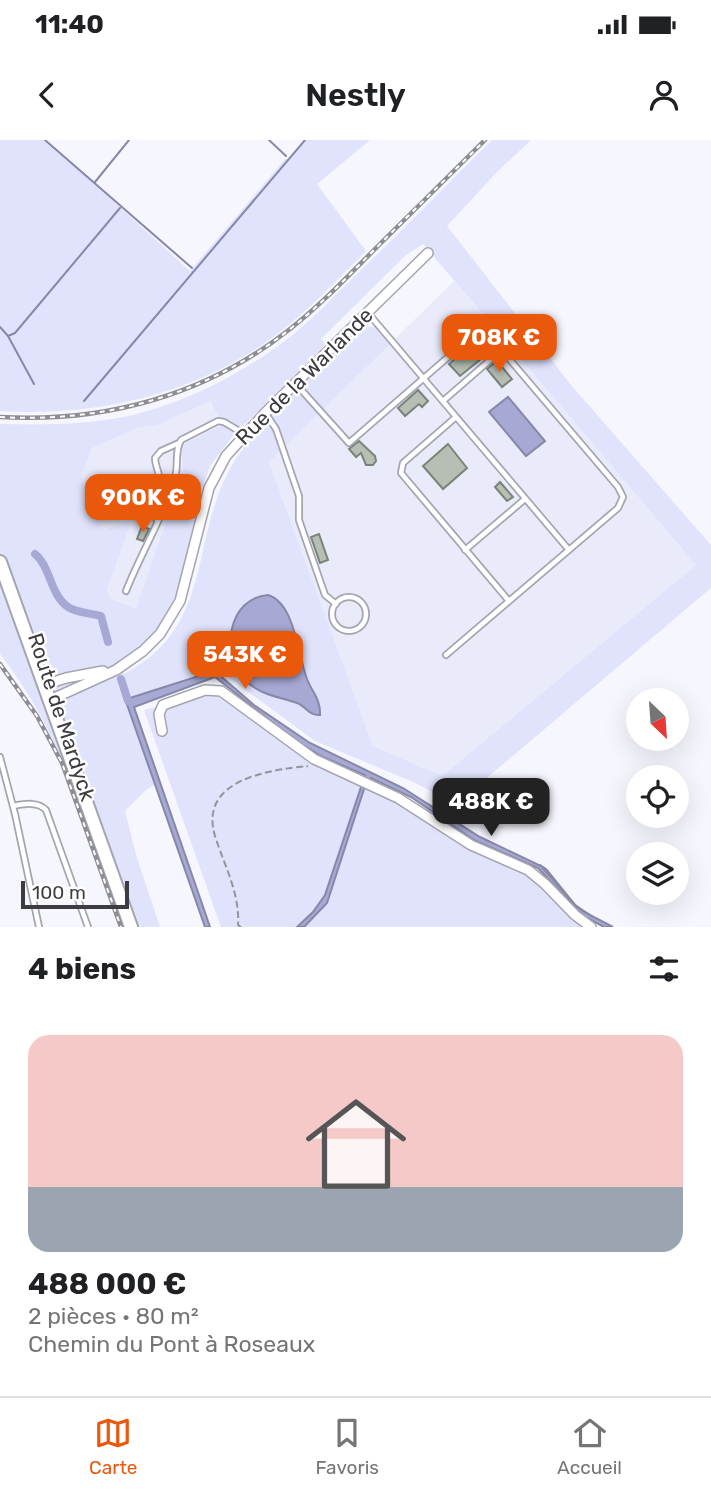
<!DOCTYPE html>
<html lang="fr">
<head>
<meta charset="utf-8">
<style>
  :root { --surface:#fff; --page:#f2f2f2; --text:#202124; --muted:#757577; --line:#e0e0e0; --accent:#ea580c }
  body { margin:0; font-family:Rubik,sans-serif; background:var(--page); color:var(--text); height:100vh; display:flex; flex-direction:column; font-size:26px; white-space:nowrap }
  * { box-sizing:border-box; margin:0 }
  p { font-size:23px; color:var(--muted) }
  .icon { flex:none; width:38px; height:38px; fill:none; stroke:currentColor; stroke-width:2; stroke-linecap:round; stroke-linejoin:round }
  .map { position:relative; height:787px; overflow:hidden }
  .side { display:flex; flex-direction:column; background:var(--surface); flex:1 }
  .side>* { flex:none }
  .needle { width:46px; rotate:155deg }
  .controls { position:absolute; left:626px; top:548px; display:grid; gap:14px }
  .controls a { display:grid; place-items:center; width:63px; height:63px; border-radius:50%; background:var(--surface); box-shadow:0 7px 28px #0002; font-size:35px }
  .scale { position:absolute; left:21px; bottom:18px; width:108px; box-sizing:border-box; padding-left:7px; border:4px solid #3c3c41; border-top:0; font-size:19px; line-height:24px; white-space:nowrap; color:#3c3c41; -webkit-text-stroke:5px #fff; paint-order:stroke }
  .price { position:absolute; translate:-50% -60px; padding:0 16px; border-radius:14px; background:var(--accent); color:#fff; font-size:23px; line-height:46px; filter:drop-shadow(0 2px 4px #0008) }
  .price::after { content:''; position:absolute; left:50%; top:42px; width:21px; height:16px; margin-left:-10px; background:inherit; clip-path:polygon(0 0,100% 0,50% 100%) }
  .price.selected { background:#222; color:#fff }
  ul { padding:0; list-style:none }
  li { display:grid; align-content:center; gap:14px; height:371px; padding:0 28px }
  li span { display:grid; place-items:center; height:217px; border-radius:21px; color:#555 }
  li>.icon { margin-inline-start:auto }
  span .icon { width:126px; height:126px; fill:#fffc; stroke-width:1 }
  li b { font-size:30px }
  h2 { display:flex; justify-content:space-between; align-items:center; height:84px; padding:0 28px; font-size:30px }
  .status { display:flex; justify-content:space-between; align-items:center; height:49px; padding:0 35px; background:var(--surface); direction:ltr }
  .status svg { height:19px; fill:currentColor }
  header { display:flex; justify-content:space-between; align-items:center; height:91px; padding:0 28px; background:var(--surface); font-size:32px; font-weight:600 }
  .tabs { display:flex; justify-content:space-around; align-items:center; height:98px; border-top:2px solid var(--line); background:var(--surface); font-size:19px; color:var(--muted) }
  .tabs a { display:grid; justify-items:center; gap:4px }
  .tabs .selected { color:var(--accent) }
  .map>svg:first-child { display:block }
</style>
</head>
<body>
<div class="status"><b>11:40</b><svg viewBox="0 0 49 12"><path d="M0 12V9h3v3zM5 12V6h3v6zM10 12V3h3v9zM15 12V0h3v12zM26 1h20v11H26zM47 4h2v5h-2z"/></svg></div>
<header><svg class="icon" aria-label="back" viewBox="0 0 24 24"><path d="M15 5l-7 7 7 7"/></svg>Nestly<svg class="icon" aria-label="person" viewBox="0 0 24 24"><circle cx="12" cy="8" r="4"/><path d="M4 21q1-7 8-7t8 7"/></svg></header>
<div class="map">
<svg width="711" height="787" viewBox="0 0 711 787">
  <rect width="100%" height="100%" fill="#f6f6fe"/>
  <path fill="#e9eafa" d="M454 141 696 425 442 636 373 606 269 322Z
    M209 260 222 285 185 303 181 319 183 333 136 468 111 459 107 450 131 383 128 381 103 391 81 336 92 307 137 288 157 285Z"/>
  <path fill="#e1e3fd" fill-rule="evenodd" d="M0 0H46L190 131 285 19H289L306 0H370L317 44 366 111C337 140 309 170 276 195 197 254 97 277 0 271Z
    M492 0H531L497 32 447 86 571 245 711 405V448L456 664 413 642 315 601 216 528 130 558 128 551 123 553 155 645 147 649 125 671 137 718 160 787H123C90 692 63 594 0 514V284C44 285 89 285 133 275 189 261 244 233 290 197 313 179 334 156 356 135 402 91 446 45 492 0ZM423 104 696 425 442 636 373 606 269 322 390 204 375 187 362 186C322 226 263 275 234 322 188 398 216 486 124 534L120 520 144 505 163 484 181 442 199 359 210 326 232 297 326 204 321 199 406 115ZM210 261 222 285 185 303 181 308 183 333 136 468 111 459 107 450 131 383 128 381 103 390 81 337 92 308 137 288 157 285Z
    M208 553H219L273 596 324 629 378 652 519 729 544 747 568 774 584 787H221L144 570Z"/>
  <path fill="#a7a9d4" stroke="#8788a8" stroke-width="2" d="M508 257 545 301 526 316 489 272Z
    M268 455C295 463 298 516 307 539 312 552 321 560 320 575 309 576 306 566 297 563 277 556 259 555 244 539 220 513 228 458 268 455Z
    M211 532 217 533 254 565 310 603 403 648 480 697 541 726 575 765 584 772 613 787H604L582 775 538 728 474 700 411 657 371 638 365 646 327 763 304 787H297L313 772 325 755 365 635 323 617 293 599 215 537 134 567 210 787H205L123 553 127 551 130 558Z"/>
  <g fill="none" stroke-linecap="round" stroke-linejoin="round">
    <path stroke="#8788a8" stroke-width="2" d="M45 0 192 128
      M269 0 286 16
      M95 42 129 0
      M0 187 8 196 34 244
      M8 196 15 193 120 68
      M84 261 305 0
      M540 725 546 729 575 765 593 777"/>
    <path stroke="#a7a9d4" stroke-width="8" d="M35 414C51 427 50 455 68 467 76 473 91 473 101 476L108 502
      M121 539 128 561"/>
  </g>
  <path fill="#b7bfb5" stroke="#7b8379" stroke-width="2" d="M476 201 487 214 460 236 449 224Z
    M497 221 512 239 502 247 487 229Z
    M418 250 428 261 422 267 419 264 405 276 398 268Z
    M359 301 375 316 376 321 373 325H366L361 313 356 317 349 309Z
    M448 304 467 328 443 349 423 326Z
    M500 342 513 357 507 361 495 347Z
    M142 386 149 389 143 401 137 399Z
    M319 394 328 420 320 423 311 397Z"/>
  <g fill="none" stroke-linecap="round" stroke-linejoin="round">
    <g stroke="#a4a5b1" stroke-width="8">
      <path id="service" d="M368 173 569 410
        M296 244 349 303 470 198
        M443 261 497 214H505L618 347 623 357 618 368 446 515
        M266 274 276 289 299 356V380L325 455 336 464
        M456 277 403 323 401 333 509 461
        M158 381C141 361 160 355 159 336 158 329 155 325 155 318L161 311 179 303
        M465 410 525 359
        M126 451C141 413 163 378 175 337 179 325 174 312 181 300L218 281 224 282 244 294
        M332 474a17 17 0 1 1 34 0a17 17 0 1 1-34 0Z
        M0 617 15 674 39 787
        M13 666C24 664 38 661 46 670L88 787"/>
    </g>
    <g stroke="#a4a5b1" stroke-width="12">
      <path id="minor" d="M44 545 66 538 103 531
        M50 560 116 530 143 511 160 494 180 461 209 348 226 316 265 273 428 113
        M162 591 159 574 163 565 205 550 221 551 314 619 398 658 471 705 528 730 545 744 575 775 591 787"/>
    </g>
    <g stroke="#a4a5b1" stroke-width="16">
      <path id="secondary" d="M0 422 131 787"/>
    </g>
    <path stroke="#94949a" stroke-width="2" stroke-dasharray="7 3.5" stroke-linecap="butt" d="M241 787 238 785C240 753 224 725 215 696 198 639 270 630 308 626"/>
    <use href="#service" stroke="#fff" stroke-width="4.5"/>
    <use href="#minor" stroke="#fff" stroke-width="9"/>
    <use href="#secondary" stroke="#fff" stroke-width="12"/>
    <g stroke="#8d8d93" stroke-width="4.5">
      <path id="rail" d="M0 277C105 283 207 255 290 189 322 164 350 134 379 105 414 70 450 35 485 0
        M0 524 37 576 62 623 121 787"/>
    </g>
    <use href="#rail" stroke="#fff" stroke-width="2" stroke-dasharray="5" stroke-linecap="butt"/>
  </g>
  <g text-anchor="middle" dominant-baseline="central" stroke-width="5" stroke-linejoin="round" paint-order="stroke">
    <g font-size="21" fill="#3c3c41" stroke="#fff">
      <text transform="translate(304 236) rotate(-45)">Rue de la Warlande</text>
      <text transform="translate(62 577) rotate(72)">Route de Mardyck</text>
    </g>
  </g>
</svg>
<div class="controls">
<a><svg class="needle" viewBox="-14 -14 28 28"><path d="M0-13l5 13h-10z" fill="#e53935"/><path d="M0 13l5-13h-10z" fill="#757577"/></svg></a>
<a><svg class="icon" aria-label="locate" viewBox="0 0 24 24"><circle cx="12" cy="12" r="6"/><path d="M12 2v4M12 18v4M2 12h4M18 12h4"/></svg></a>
<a><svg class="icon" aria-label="layers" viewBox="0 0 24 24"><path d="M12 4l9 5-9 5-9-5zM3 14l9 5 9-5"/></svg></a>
</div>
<div class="scale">100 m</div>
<b class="price" style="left:499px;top:234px">708K €</b>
<b class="price" style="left:143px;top:394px">900K €</b>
<b class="price" style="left:245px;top:551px">543K €</b>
<b class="price selected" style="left:491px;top:698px">488K €</b>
</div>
<section class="side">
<h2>4 biens<svg class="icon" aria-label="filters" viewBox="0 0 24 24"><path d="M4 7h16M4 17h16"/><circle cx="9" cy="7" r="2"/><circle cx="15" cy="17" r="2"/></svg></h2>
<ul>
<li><span style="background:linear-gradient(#f6c9c9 70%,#9aa5b1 0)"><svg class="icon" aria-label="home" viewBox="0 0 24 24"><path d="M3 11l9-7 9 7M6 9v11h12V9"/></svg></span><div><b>488 000 €</b><p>2 pièces · 80 m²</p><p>Chemin du Pont à Roseaux</p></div></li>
</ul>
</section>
<nav class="tabs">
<a class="selected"><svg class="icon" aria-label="map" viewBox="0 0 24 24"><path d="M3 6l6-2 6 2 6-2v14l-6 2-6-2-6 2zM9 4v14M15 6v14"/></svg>Carte</a>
<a><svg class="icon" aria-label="saved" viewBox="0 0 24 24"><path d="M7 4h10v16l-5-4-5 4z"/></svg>Favoris</a>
<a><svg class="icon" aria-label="home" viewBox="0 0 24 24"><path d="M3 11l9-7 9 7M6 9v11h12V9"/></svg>Accueil</a>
</nav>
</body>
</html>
